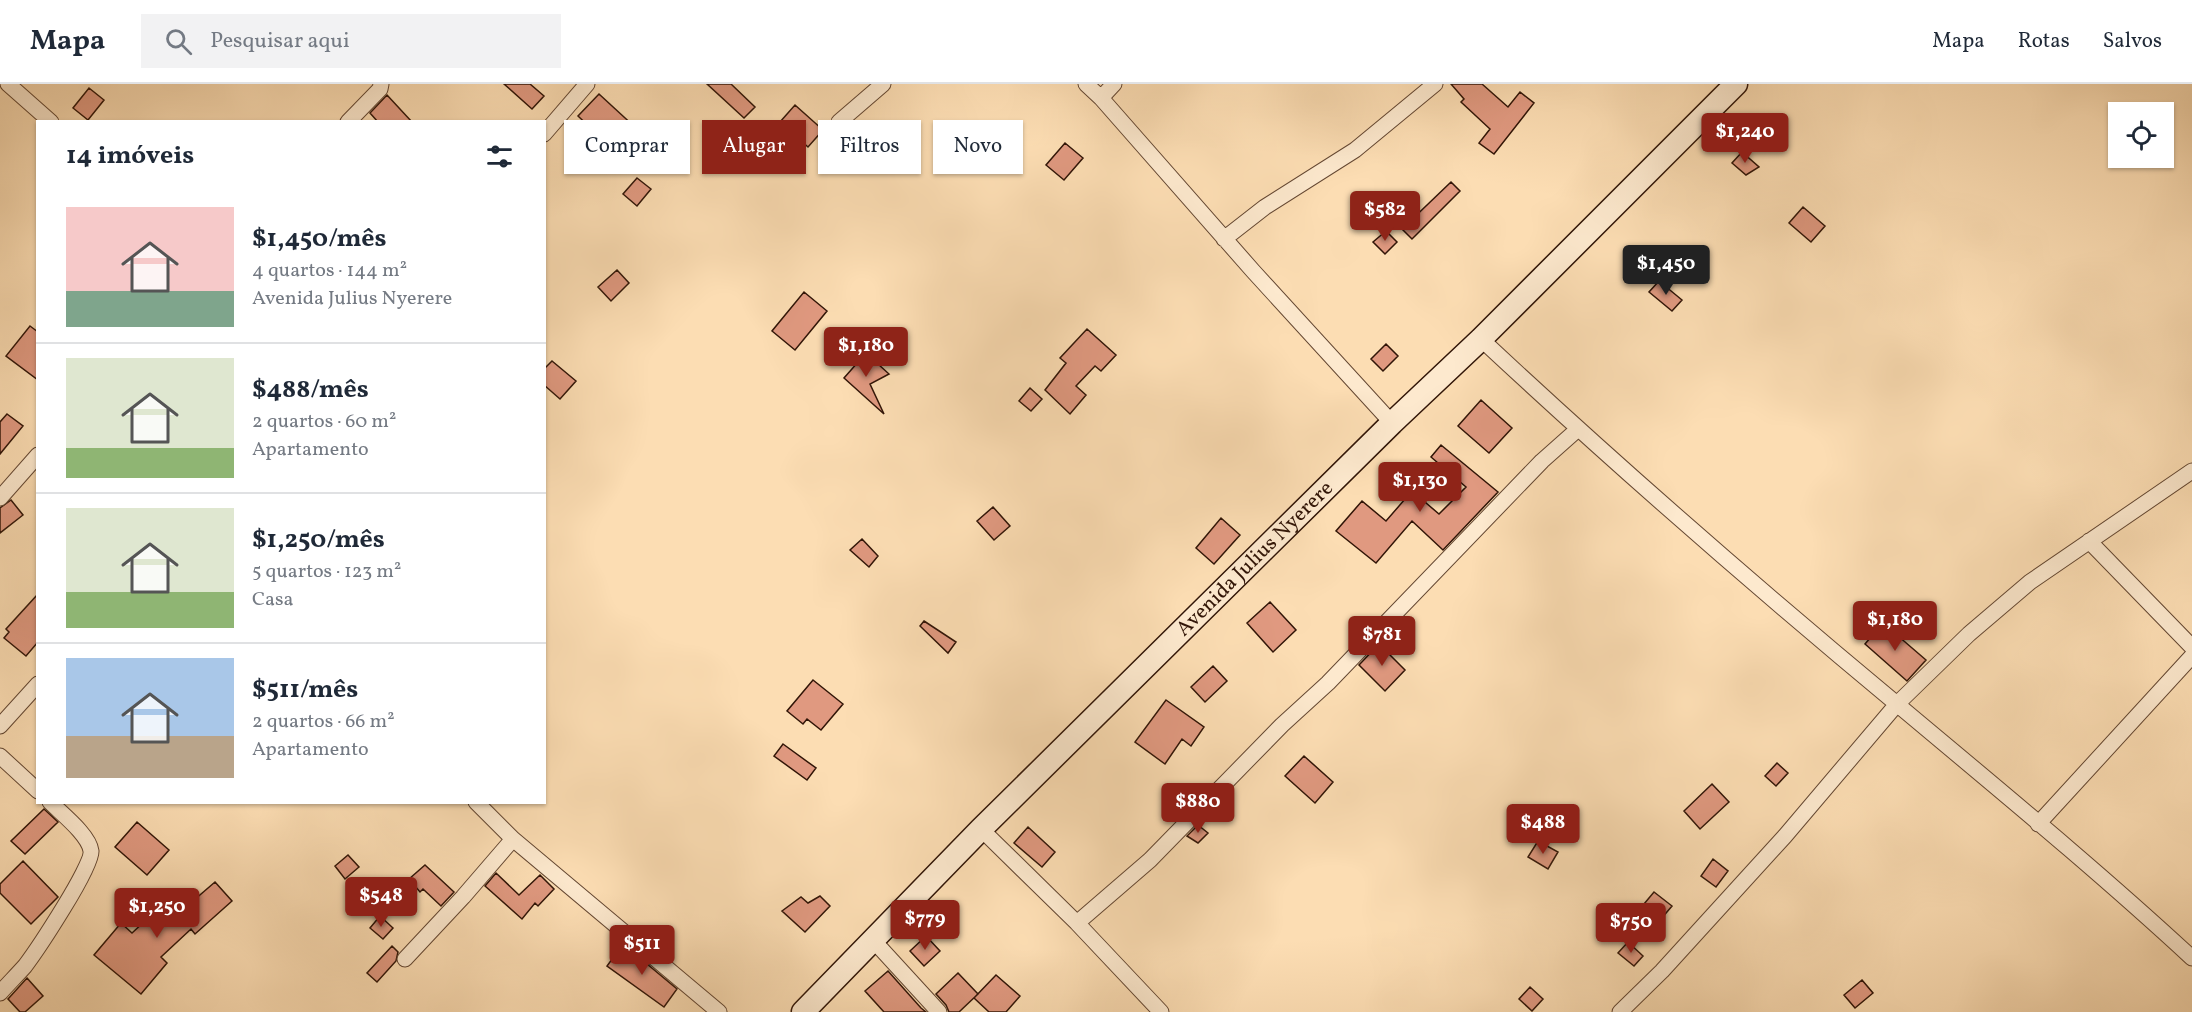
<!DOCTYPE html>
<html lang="pt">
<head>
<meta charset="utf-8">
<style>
  :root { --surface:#fff; --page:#f2f2f3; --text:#1f2937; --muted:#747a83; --line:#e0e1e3; --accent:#8f2418 }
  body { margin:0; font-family:Vollkorn,serif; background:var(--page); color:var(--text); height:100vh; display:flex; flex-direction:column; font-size:22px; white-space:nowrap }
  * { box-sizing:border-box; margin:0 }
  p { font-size:20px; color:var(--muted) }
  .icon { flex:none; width:33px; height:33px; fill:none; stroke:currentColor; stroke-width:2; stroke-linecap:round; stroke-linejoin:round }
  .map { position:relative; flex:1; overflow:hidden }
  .details { position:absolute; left:36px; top:36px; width:510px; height:684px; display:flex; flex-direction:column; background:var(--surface); border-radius:0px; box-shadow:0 2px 4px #0004 }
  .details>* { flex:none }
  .top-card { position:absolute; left:564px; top:36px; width:570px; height:54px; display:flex; gap:12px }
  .controls { position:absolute; left:2108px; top:18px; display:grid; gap:12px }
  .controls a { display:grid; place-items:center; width:66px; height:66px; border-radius:0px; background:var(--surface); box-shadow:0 2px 4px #0004; font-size:30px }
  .price { position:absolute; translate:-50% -51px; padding:0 14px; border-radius:6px; background:var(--accent); color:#fff; font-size:20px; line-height:39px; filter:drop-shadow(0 2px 3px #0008) }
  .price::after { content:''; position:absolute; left:50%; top:36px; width:18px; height:14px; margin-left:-9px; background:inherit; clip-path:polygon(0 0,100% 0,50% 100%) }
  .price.active { background:#222; color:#fff }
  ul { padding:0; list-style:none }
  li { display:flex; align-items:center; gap:18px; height:150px; padding:0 30px }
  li+li { border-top:2px solid var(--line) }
  li span { display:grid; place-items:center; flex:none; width:168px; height:120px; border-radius:0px; color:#555 }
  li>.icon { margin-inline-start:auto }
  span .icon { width:72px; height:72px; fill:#fffc; stroke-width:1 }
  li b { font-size:26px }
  h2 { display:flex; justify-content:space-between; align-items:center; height:72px; padding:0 30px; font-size:26px }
  .pill { padding:0 21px; border-radius:0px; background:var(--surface); box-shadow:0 2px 4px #0004; font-size:21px; line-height:54px }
  .pill.active { background:var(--accent); color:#fff }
  header { display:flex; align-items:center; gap:36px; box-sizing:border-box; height:84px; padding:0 30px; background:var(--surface); border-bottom:2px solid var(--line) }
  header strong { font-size:28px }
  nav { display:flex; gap:33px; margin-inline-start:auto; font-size:21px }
  .search { width:420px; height:54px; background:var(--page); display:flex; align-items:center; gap:15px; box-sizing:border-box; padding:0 21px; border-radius:0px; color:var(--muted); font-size:22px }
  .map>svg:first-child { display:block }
</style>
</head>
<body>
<header>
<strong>Mapa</strong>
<div class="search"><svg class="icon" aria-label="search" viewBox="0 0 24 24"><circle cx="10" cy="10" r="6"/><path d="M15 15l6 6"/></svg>Pesquisar aqui</div>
<nav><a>Mapa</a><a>Rotas</a><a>Salvos</a></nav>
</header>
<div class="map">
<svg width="2192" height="928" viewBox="0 0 2192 928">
  <rect width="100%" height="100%" fill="#fcddb3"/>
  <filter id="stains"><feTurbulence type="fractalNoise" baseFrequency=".00333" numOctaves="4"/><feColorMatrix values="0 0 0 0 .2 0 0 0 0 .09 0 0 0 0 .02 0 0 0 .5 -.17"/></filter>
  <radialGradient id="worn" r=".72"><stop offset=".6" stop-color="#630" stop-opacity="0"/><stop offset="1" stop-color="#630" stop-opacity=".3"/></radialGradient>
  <path fill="#e09980" stroke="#311507" stroke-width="1.5" d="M504 0H530L544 12 532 25Z
    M707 0H731L755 23 744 34Z
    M1451 0H1482L1508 23 1520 8 1534 19 1494 70 1479 59 1490 45 1461 18 1464 15Z
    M89 4 104 16 88 36 73 24Z
    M599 10 637 45 616 68 578 32Z
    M387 11 412 38H378L370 29Z
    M795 21 823 46 808 63 780 38Z
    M1065 59 1083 74 1064 96 1046 81Z
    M1742 68 1759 83 1746 91 1732 79Z
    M637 94 651 105 637 122 623 110Z
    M1451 98 1460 107 1412 155 1402 145Z
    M1803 123 1825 142 1811 158 1789 139Z
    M1386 147 1397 158 1385 170 1373 158Z
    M617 186 629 199 611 217 598 203Z
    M1659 197 1682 216 1672 227 1649 208Z
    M804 208 827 227 795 266 772 247Z
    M30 242 38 248V296L6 272Z
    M1087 245 1116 271 1101 287 1095 282 1076 302 1086 311 1070 330 1045 306 1066 279 1060 274Z
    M1386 260 1398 272 1383 287 1371 275Z
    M866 269 889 290 870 300 884 330 844 294Z
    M552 277 576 297 560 315 544 301V285Z
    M1030 304 1042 315 1031 327 1019 317Z
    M1481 316 1512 344 1489 369 1458 342Z
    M7 330 23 342 0 370V338Z
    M1441 361 1498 408 1443 466 1412 437 1376 479 1336 447 1362 417 1386 437 1412 407 1439 430 1466 403 1431 373Z
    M11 416 23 431 0 449V424Z
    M993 423 1010 442 994 456 977 437Z
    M1221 434 1240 451 1214 480 1196 464Z
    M862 455 878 472 869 483 850 466Z
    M38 510V558L26 572 4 554 9 548 6 545Z
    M1270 518 1296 546 1273 568 1247 539Z
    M924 537 956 558 948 569 920 542Z
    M1883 539 1926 576 1907 597 1865 560Z
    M1379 560 1405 586 1385 607 1359 581Z
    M1213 582 1227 597 1205 618 1191 603Z
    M813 596 843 620 821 646 807 635 803 640 787 627Z
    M1166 616 1204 643 1191 662 1182 655 1165 680 1135 658Z
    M783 660 816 684 807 696 774 672Z
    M1304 672 1333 698 1315 719 1285 692Z
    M1777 679 1788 689 1776 702 1765 692Z
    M1712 700 1729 718 1700 745 1684 727Z
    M44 725 58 738 25 770 11 757Z
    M137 738 169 766 147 791 115 763Z
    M1198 741 1208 749 1198 759 1187 752Z
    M1028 743 1055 768 1042 783 1014 759Z
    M1538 757 1558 768 1548 785 1528 773Z
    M348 771 359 783 345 795 335 782Z
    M1713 775 1728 787 1716 803 1701 792Z
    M23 777 58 813 31 840 0 809V800Z
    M425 781 454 808 441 822 423 805 420 808 409 795Z
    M496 789 519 811 540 791 554 805 538 822 535 819 522 835 485 802Z
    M215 798 232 817 195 850 191 845 161 873 167 879 141 910 94 871 121 839 132 849 160 823 172 835Z
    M1654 808 1672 822 1661 835 1644 820Z
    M820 812 830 822 805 848 782 827 801 813 808 819Z
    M380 832 393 844 383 855 370 844Z
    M926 852 940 867 924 882 910 867Z
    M1628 858 1643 872 1634 882 1618 869Z
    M623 860 677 905 664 923 607 882Z
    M392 862 398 868 396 877 377 898 367 889Z
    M888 887 921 924 926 928H884L865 907Z
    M958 889 978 910 959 928H949L946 921 936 910Z
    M996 891 1020 912 1006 928H989L974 914Z
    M27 894 43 912 25 928H20L8 915Z
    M1862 896 1873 909 1855 924 1844 911Z
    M1530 903 1543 915 1532 927 1519 915Z"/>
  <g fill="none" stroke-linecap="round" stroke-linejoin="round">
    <g stroke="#644732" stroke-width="17">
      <path id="street" d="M8 0 51 38
        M1086 0 1101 14 1253 187 1392 339
        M1101 14 1114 0
        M348 38 380 5 381 0
        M839 38 883 0
        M544 50 587 0
        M1224 155 1265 123 1355 66 1435 0
        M1481 255C1616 381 1756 503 1898 621 1997 704 2097 786 2192 874
        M0 414 38 371
        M2089 457 2192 563
        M0 642 38 600
        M0 672 38 707
        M476 718 513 755 719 928
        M2038 740 2192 572
        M981 745 1077 839 1150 776 1282 641 1328 599 1542 377 1578 345
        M1077 839 1161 928
        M873 856 939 928
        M405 875 463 813 513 755
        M0 909C8 900 17 891 25 882 37 866 93 782 91 767 89 751 62 730 50 718
        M1620 928 1662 887 1785 752 1897 620 1969 550 2030 498 2192 387"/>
    </g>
    <g stroke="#311507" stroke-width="25">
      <g id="secondary">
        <path id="s1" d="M803 928 981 745 1392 339 1481 255 1736 0"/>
      </g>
    </g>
    <use href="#street" stroke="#fde9ce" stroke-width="15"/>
    <use href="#secondary" stroke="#fde9ce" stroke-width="22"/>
  </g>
  <g text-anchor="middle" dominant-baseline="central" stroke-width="4.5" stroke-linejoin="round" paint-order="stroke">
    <g font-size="21" fill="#311507" stroke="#fde9ce">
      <text stroke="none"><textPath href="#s1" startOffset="640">Avenida Julius Nyerere</textPath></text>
    </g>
  </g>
  <rect width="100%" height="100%" filter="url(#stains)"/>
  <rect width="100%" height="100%" fill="url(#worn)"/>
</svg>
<div class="controls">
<a><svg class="icon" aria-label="locate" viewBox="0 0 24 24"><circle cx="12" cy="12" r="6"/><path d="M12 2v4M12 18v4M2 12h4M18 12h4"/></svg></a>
</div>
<b class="price" style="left:1745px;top:80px">$1,240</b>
<b class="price" style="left:1385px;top:158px">$582</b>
<b class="price active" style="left:1666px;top:212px">$1,450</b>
<b class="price" style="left:866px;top:294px">$1,180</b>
<b class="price" style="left:1420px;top:429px">$1,130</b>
<b class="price" style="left:1895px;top:568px">$1,180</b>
<b class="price" style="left:1382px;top:583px">$781</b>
<b class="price" style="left:1198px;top:750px">$880</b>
<b class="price" style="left:1543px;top:771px">$488</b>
<b class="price" style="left:381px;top:844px">$548</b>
<b class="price" style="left:157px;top:855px">$1,250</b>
<b class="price" style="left:925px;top:867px">$779</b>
<b class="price" style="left:1631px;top:870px">$750</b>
<b class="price" style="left:642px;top:892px">$511</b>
<div class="top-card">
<a class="pill">Comprar</a>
<a class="pill active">Alugar</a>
<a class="pill">Filtros</a>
<a class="pill">Novo</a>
</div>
<section class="details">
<h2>14 imóveis<svg class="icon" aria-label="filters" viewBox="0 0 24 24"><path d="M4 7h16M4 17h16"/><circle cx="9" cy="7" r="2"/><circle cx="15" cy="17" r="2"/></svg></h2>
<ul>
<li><span style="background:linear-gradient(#f6c9c9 70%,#7fa58c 0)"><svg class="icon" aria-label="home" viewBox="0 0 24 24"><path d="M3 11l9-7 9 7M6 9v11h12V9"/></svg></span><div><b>$1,450/mês</b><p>4 quartos · 144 m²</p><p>Avenida Julius Nyerere</p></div></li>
<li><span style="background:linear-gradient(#dfe7d0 75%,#8fb573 0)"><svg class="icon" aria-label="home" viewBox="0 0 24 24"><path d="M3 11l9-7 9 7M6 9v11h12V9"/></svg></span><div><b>$488/mês</b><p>2 quartos · 60 m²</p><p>Apartamento</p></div></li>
<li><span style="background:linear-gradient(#dfe7d0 70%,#8fb573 0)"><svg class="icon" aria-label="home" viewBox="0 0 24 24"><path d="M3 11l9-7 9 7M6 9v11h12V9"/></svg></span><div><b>$1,250/mês</b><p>5 quartos · 123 m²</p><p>Casa</p></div></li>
<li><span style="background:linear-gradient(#a9c7e8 65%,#b9a48a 0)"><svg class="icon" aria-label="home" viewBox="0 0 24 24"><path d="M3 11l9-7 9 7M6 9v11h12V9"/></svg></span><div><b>$511/mês</b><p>2 quartos · 66 m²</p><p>Apartamento</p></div></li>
</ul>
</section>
</div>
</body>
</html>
